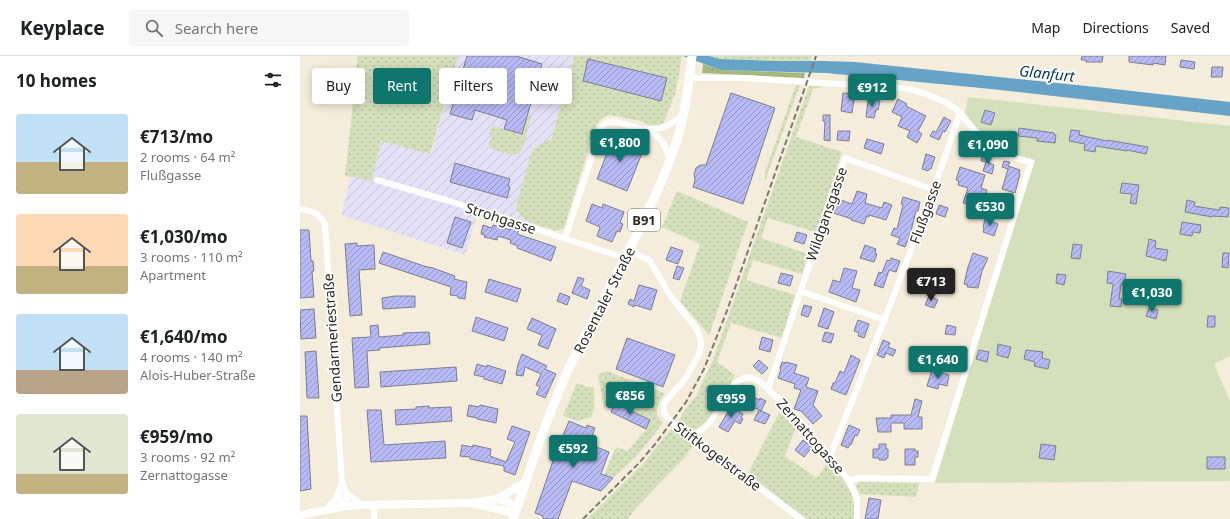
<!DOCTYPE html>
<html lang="en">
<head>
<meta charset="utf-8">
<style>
  :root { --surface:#fff; --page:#f6f6f6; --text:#202124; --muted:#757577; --line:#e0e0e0; --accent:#0f766e }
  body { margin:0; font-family:"Noto Sans",sans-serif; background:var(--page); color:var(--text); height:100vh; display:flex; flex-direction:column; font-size:15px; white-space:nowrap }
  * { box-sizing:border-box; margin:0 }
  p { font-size:13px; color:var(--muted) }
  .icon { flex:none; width:22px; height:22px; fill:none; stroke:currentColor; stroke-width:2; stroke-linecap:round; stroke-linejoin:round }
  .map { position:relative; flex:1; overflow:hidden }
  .sheet { display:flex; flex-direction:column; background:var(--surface); width:300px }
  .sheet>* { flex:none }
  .top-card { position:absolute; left:12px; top:12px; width:380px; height:36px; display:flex; gap:8px }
  .price { position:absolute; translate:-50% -34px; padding:0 9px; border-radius:4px; background:var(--accent); color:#fff; font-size:13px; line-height:26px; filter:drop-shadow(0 1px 2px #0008) }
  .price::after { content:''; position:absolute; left:50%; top:24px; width:12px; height:9px; margin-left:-6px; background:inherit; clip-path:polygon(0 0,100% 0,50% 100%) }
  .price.active { background:#222; color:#fff }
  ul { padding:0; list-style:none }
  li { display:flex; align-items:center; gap:12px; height:100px; padding:0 16px }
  li span { display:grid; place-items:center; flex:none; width:112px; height:80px; border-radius:4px; color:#555 }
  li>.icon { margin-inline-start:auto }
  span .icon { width:48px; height:48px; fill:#fffc; stroke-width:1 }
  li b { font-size:17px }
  h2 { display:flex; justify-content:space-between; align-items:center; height:48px; padding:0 16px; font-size:17px }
  .pill { padding:0 14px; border-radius:4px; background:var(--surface); box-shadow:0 2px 10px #0003; font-size:14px; line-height:36px }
  .pill.active { background:var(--accent); color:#fff }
  header { display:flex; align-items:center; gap:24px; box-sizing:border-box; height:56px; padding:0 20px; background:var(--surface); border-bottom:1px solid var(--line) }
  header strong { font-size:19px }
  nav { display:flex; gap:22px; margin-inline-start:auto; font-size:14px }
  .search { width:280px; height:36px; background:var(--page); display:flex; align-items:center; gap:10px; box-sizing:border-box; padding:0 14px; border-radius:4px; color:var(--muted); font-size:15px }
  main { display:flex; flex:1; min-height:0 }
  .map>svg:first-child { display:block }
</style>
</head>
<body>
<header>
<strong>Keyplace</strong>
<div class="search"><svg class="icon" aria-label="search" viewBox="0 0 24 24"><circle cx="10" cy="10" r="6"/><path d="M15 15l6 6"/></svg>Search here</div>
<nav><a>Map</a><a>Directions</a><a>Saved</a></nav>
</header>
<main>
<section class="sheet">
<h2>10 homes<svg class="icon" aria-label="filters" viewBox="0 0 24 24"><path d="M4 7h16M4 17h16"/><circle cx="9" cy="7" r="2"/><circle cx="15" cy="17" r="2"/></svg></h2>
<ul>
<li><span style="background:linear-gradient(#bfe0f5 60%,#c2b280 0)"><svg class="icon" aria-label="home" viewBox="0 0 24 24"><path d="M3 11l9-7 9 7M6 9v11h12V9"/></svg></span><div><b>€713/mo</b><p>2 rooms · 64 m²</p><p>Flußgasse</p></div></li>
<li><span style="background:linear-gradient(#ffd9b3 65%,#c2b280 0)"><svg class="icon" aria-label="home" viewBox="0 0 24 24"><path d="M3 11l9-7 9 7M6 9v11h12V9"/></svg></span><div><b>€1,030/mo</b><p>3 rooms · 110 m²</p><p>Apartment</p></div></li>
<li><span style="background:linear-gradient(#bfe0f5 70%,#b9a48a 0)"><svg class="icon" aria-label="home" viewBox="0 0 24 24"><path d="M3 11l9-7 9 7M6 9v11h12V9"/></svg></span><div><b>€1,640/mo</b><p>4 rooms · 140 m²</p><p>Alois-Huber-Straße</p></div></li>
<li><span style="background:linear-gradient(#dfe7d0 75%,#c2b280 0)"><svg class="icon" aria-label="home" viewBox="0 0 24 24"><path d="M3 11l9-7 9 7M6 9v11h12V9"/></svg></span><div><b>€959/mo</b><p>3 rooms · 92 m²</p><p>Zernattogasse</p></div></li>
</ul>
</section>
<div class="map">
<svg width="930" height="463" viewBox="0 0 930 463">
  <defs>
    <pattern id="industrial-furrows" width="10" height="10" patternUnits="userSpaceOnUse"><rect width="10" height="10" fill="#e4e1f7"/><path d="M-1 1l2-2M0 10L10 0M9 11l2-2" fill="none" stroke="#c4c1d3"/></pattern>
    <pattern id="grass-dots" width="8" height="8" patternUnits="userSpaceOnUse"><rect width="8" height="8" fill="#d4e0bb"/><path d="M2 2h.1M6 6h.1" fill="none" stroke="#b6c0a0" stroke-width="1.8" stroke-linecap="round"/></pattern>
    <pattern id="forest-crowns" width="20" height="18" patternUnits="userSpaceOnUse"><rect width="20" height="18" fill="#a6b87d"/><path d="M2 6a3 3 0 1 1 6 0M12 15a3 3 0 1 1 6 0" fill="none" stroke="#889666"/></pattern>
    <pattern id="building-hatch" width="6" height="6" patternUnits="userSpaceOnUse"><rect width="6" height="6" fill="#b7baf4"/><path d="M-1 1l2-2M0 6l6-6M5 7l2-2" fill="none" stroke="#9597c5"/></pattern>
  </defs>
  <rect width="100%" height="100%" fill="#f5eddb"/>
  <path fill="url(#industrial-furrows)" d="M158 0H274L251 83 259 115 241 170 191 154 190 156 179 153 165 199 41 159 51 121 72 125 81 85 131 98Z"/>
  <path fill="url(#grass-dots)" d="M58 0H158L130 98 81 85 72 125 45 120Z
    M272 0H382L376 35 364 66 358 70 348 69 341 65 310 59 302 62 296 69 264 172 257 175 241 170 257 119 241 170C229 166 220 163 216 151L231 98C235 90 242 86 251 84L274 1Z
    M409 0H512L510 5H476L420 3Z
    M496 29H500L465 125V116Z
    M509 30 524 31 513 33 496 81 542 96 516 176 468 162 461 182 508 198 502 218 453 204 446 224 495 239 482 282 431 267 417 306 435 319C428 332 407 376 391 374 387 374 381 369 378 366L384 355 396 340 413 304Z
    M229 57 231 61 224 88 220 97 213 99 188 92 192 79 189 78 192 70 222 79Z
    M377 135 448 166 409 279 380 245 400 188 362 171Z
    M307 315 364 337 357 352V359L363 367 337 400 313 422 304 419 316 391 328 395 346 373 351 364 315 346 304 353 298 319Z
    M277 327 288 331H294V353L291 361 277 365 263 360Z
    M479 357 497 368 485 400 517 422 529 404C541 420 560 441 553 463H507L448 418Z
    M373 371 391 384 392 391 385 401 335 453 328 463H287L343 408Z
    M559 426 619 427 616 441 560 438 556 430Z"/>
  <path fill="url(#forest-crowns)" d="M403 8 420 14 505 17 504 22 402 17Z"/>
  <path fill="#d4e0bb" d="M668 41 930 70V300L914 308 930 345V425L635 427 735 104 705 97 691 89 665 57Z"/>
  <path fill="#66a3c6" d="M383 0H409L420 3 476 5H524L555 6 796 31 930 46V60L691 33 526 17 420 14Z"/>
  <path fill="url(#building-hatch)" stroke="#7d7e8f" d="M167 0H216L242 8 222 78 204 73 207 64 188 58 175 54 172 64 150 58Z
    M782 0H803L802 6H786V4H781Z
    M829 0H852L859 1V0H866L865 9 853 7V9L829 6Z
    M288 3 367 22 361 45 283 25Z
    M881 4 895 6 894 13 880 11Z
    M912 11H923L922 21H911Z
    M431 37 475 52 443 148 393 131 395 124 394 118 396 112 400 109H406Z
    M543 37 555 38 552 57 541 55Z
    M598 43 607 48 606 50 626 60 618 75 622 78 617 87 607 81 610 75 598 70 602 61 592 56Z
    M568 44 580 45 578 54H576L574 62 566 61Z
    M685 54 695 57 691 69 681 66Z
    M523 59H530V85L524 84 525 65H523Z
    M644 61 651 65 645 76 643 75 639 84 630 80 633 75 636 76Z
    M719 72 754 77V79H756L755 87 737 85V82L718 80Z
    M771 74 780 75 779 79 807 85V84L848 91 846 98 827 94V95L796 90 795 96 784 94 785 88 769 85Z
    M538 75H550L549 85 537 84Z
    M313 80 344 92 327 135 297 123 307 97 304 95 306 89 309 90Z
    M567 83 584 88 581 98 564 92Z
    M626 98 635 101 631 113H629L628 115 622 113Z
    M682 99 690 102 689 107 694 109 692 118 683 115 686 106 681 105Z
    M704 105 710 106 708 110 720 114 719 118H720L715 137 702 133 708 113 702 111Z
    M155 107 210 123 208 130 210 131 207 142 150 126Z
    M660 111 685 119 681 132 687 134 683 148 691 151 688 159 673 155 675 151 663 147 668 132 658 129 659 125 656 124Z
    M822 127 839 129 836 148 830 147 832 138 820 137Z
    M557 135 567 138 565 147 582 152 584 146 592 149 586 164 569 159V161L567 160 564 168 551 164 552 163 533 157 538 143 552 148Z
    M603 141 620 146 618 155H616L610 179 605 191 597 188 600 182 591 179 594 172 597 173 603 149 601 148Z
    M887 144 895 146 894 150 919 154 920 151 929 152 928 161 912 160V161L885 156Z
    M292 148 302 152 303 148 324 156 320 167 323 168 320 176 317 175 312 186 297 180 300 171 286 165Z
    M639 149 648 152 645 161 636 158Z
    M155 161 171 166 162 192 147 187Z
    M685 163 698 168 694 180 683 176 684 172 683 171Z
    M882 166 901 169 900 177 893 176 892 180 880 178Z
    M183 169 192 172 193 169 211 174V172L219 174 217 178 256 191 251 205 217 192 218 190 210 187 211 184 198 180 197 184 184 181 185 179 181 178Z
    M0 174H9L11 205H13L14 215H12L14 241 0 242Z
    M497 176 507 179 504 188 494 185Z
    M849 183 856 185 855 192 868 194 866 205 846 200Z
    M57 187V190L74 189 75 213 59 214 62 259 50 260 45 188Z
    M773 188 782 189 780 203 771 202Z
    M565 189 576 193 575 197 577 198 574 206 560 202Z
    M371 191 383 195 378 208 366 204Z
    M83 196 124 210 133 212 155 220 154 223 167 226 165 243 158 242V240L150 239 151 231 79 207Z
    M673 197 688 202 682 215 678 232 667 231 668 229 664 228 668 211Z
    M923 197H929L928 212 922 211Z
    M591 202 600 205 596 216 589 214 583 232 574 229 579 216 582 217 587 204 590 205Z
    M377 210 384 212 379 224 373 222Z
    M544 212 557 215 552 232 560 234 556 246 529 236 533 224 540 226Z
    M808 215 826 218 824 229 821 228 819 243H822L821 251 810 250 813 228 807 227Z
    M481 217 493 220 490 230 478 227Z
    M757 218 766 219 764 229 756 227Z
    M278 221 284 223 281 230 290 234 287 243 272 237Z
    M189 223 221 233 217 246 185 236Z
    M339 229 357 234 351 254 335 249 334 251 328 248 330 243 334 245Z
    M260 237 270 241 267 249 257 245Z
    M95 240H115V251L83 253 82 242Z
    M629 240 638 244 634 252 625 249Z
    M504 249 512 251 508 261 501 259Z
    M524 252 534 256 528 273 518 270Z
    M849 252 858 254 856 263 846 260Z
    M14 253 16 282 1 283 0 254Z
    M908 260H915V271H907Z
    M176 261 208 272 204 285 172 275Z
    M232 262 256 273 248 293 238 289 242 279 227 273Z
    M558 264 569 268 564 282 558 280 559 277 554 275Z
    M78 269 79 281 103 279V277L129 276 130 288 79 292 80 294 67 295 69 331 55 332 52 282 71 281 70 270Z
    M647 269 656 271 655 279 645 278Z
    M525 276 534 278 531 287 522 285Z
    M462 281 473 284 470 296 459 293Z
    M327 282 375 299 363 331 316 313Z
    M583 284 590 287 588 291 596 294 593 300 586 297 584 302 577 299Z
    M698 288 711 291 708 302 697 299Z
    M679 294 689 296 687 306 676 303Z
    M726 294 743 296 742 302 750 304 748 313 734 310 735 306 724 303Z
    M16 295 19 342H7L5 296Z
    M222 298 247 310 245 313 256 318 245 342 236 338 240 331 236 329 241 318 225 311 223 320 216 319 218 308Z
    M551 299 560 304 546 339 531 333 533 327H535L540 315 544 317Z
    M459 304 468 312 462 318 453 310Z
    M482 306 486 307V306L497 309 494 317 509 322 506 331 518 335 513 349 522 360 513 368 501 355 494 353 501 334 494 332 495 328 478 322 481 313 480 312Z
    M177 308 187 311V309L206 315 202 328 184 323V321L174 319Z
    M156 311 157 325 81 331 80 316Z
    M632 314 649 319 647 330 639 328 638 333 627 330Z
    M441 333 459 344 460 342 466 345 461 355 436 342Z
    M615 343 622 345 618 361H622V373H604V367H591V376H578L576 362H591V359H611Z
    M315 347 350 364 346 373 311 356Z
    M169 349 179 351 180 349 198 353 196 367 177 363V362L167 360Z
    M129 350V352L151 351 152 365 96 369 95 354 116 353V351Z
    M431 351 443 358 441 362 443 363 440 368 435 365 428 376 419 371Z
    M67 354H81L84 389 145 385 146 402 71 406Z
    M459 354 470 359 465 368 454 364Z
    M0 360H7L11 433 0 435Z
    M269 365 286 372 287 369 295 372 289 388 309 396 301 418 313 422 301 435 272 425 258 463H243V460L235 457 256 396Z
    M549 369 560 374 557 380 555 379 551 389 550 388 548 392 541 389Z
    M212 370 230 376 215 419 204 415V410L170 403V401L160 400 162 389 172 391 173 389 191 393 190 400 206 406 215 386 207 383Z
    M503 384 512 391 504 401 495 394Z
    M579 388H586V393H588V402H586V404H579V402H573V393H579Z
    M741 388 756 390 754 404 739 402Z
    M605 393H615V395H618V401H615V409H605Z
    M907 401H925V413H907Z
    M569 442 581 444 578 463H565Z"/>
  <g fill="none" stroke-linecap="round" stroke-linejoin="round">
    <path stroke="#fff" stroke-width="6" d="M389 21 398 22H444L603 32C619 35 650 45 660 57 621 173 576 287 530 400
      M345 73C365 73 368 71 383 59
      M77 124 149 145 325 202
      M0 153C13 155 18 156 25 168L42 427 47 437 62 449
      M265 182 301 73C303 69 305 66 310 66 319 65 354 76 360 83 366 88 367 98 370 105
      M329 194 350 205 371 241 393 268 397 274 400 281 401 287 400 295 397 302 385 323 365 346 364 348V357L367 361 374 368 501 463
      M500 235 585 264
      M468 333 545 102 634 134
      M392 381 404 372 411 365 431 332 437 326 444 322 450 321 460 326 481 345 500 366 530 400 549 425 557 442V463
      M549 425 559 422 632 423 731 106 697 97 689 92 660 57
      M40 435 41 446 46 450 47 445V437
      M74 448V463
      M25 454 35 444 42 427"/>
    <path stroke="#fff" stroke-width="8" d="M197 443 226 426
      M175 448 215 457
      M0 459 46 450 62 449 171 447 197 443 208 446 213 450 215 457"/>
    <path stroke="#fff" stroke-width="9" d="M213 463C231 412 247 359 270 310 294 261 320 214 344 164 357 136 370 108 379 77 386 52 389 26 392 0"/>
    <path stroke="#7f7a6f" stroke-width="2" stroke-dasharray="6 3" stroke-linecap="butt" d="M283 463 339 407 356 387 386 346 404 313 428 252 516 0"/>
  </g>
  <g text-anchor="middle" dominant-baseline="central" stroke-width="3.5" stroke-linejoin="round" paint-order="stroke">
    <rect fill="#fff" stroke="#6c6a65" stroke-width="1" x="328" y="153" width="32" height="22" rx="3"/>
    <g font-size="13" font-weight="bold" fill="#2d2a23">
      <text x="344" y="164">B91</text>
    </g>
    <g font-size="14" fill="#2d2a23" stroke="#fff">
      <text transform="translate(625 156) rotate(-70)">Flußgasse</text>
      <text transform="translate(526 158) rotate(-71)">Wildgansgasse</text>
      <text transform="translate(201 162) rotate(18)">Strohgasse</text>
      <text transform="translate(304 244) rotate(-63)">Rosentaler Straße</text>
      <text transform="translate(32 282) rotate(-94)">Gendarmeriestraße</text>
      <text transform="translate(511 380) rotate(49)">Zernattogasse</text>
      <text transform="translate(418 400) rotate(37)">Stiftkogelstraße</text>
    </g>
    <g font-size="15" font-style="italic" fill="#00374f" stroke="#fff">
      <text transform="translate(747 17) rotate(6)">Glanfurt</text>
    </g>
  </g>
</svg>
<b class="price" style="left:572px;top:52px">€912</b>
<b class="price" style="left:320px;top:107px">€1,800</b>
<b class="price" style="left:688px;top:109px">€1,090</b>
<b class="price" style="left:690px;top:171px">€530</b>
<b class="price active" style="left:631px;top:246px">€713</b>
<b class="price" style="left:852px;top:257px">€1,030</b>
<b class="price" style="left:638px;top:324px">€1,640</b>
<b class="price" style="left:330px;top:360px">€856</b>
<b class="price" style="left:431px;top:363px">€959</b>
<b class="price" style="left:273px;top:413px">€592</b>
<div class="top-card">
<a class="pill">Buy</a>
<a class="pill active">Rent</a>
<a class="pill">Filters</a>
<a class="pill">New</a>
</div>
</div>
</main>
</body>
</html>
